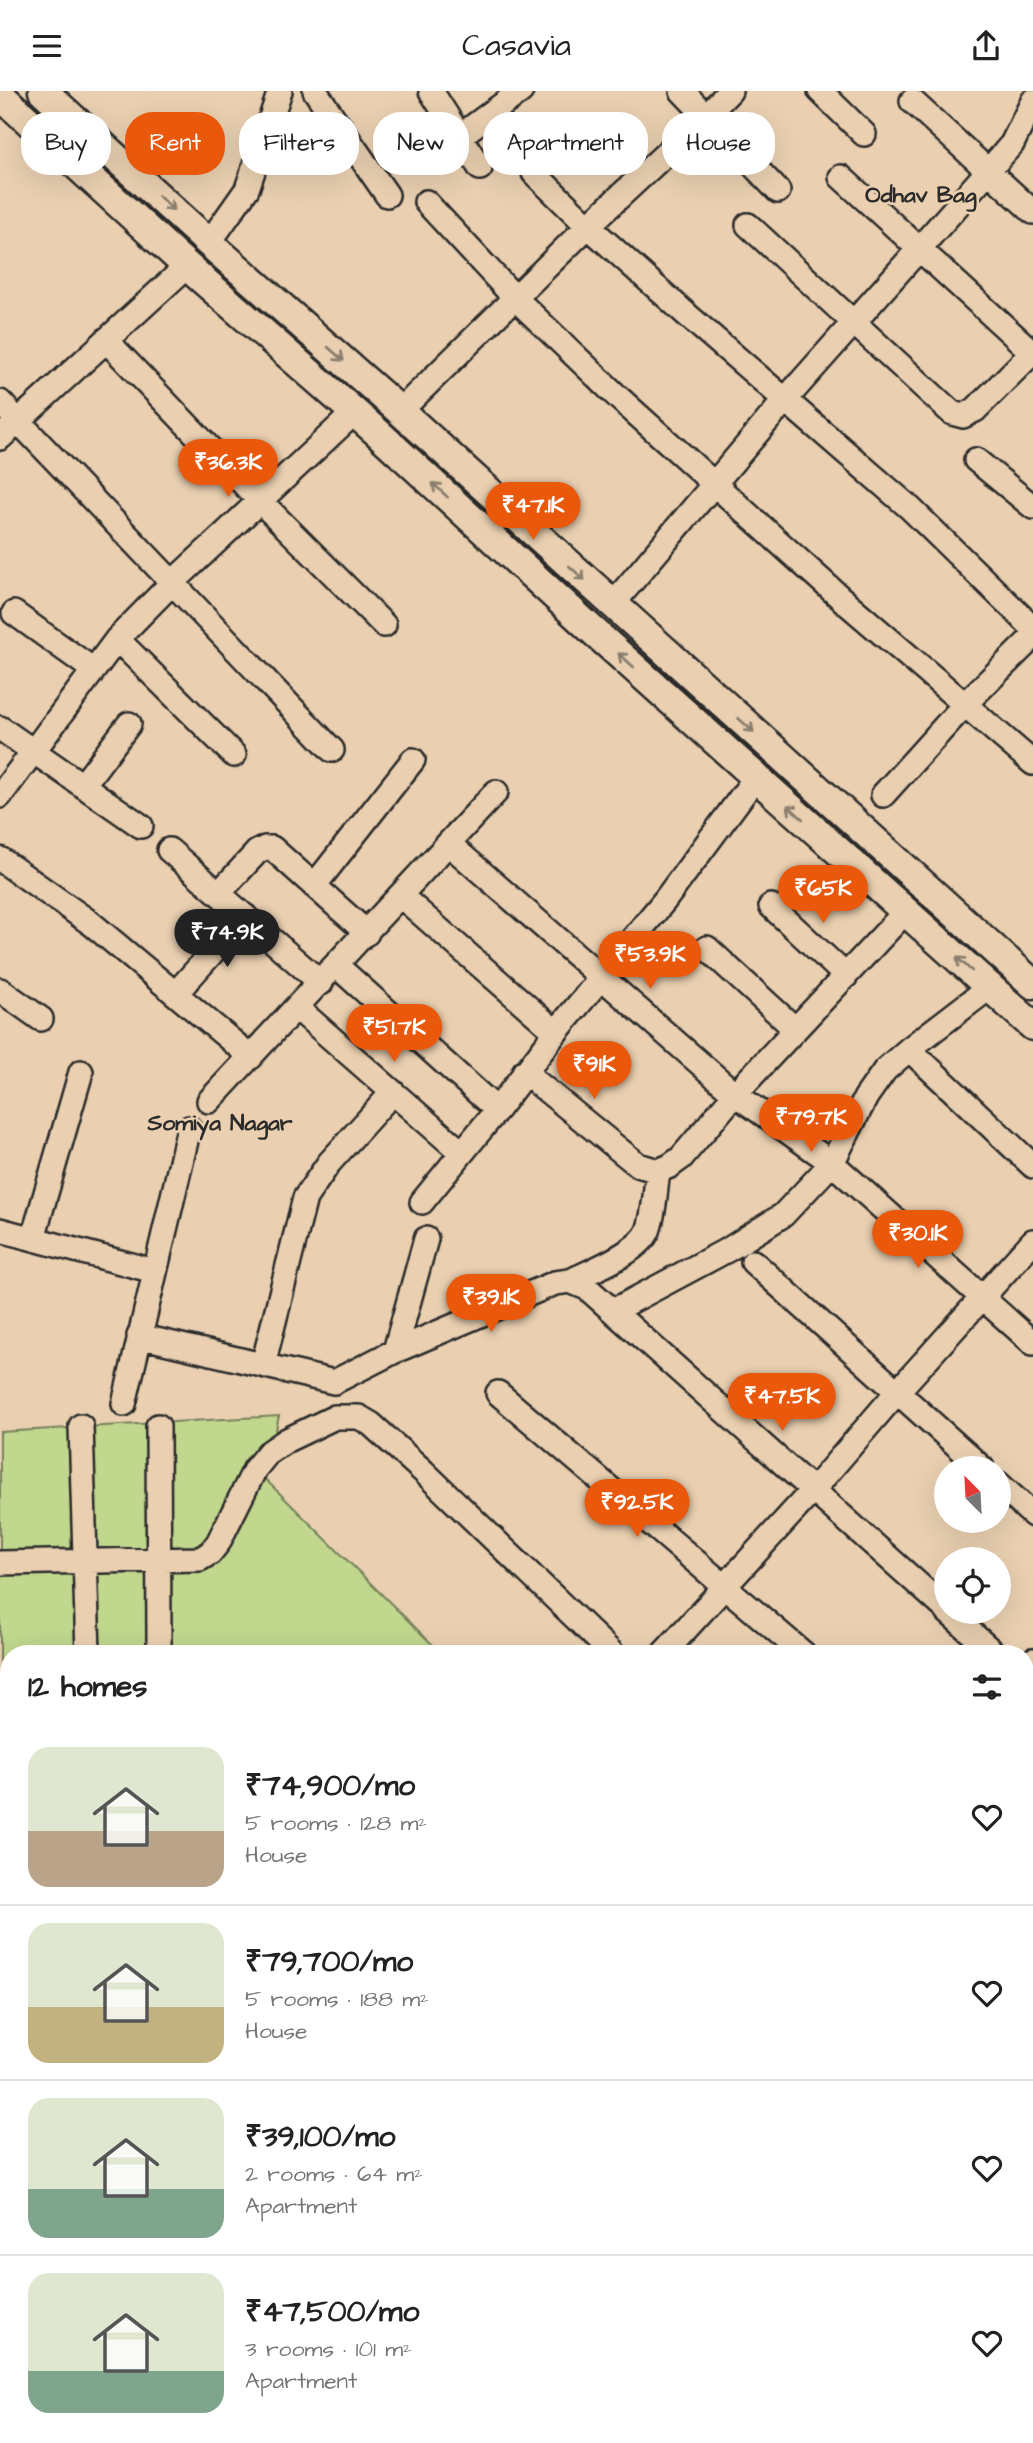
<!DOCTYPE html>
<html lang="en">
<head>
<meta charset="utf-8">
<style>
  :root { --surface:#fff; --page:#f2f2f2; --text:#222; --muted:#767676; --line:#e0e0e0; --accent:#ea580c }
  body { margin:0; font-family:"Architects Daughter",sans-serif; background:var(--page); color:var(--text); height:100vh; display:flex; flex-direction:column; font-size:26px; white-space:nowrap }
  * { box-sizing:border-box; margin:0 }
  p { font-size:23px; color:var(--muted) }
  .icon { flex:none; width:38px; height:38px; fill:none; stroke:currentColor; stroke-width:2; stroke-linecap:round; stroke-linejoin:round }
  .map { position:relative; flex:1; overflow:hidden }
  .drawer { position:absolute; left:0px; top:1554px; width:1034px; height:798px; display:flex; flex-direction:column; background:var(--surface); border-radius:28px 28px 0 0; box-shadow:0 7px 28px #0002 }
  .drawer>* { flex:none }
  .banner { position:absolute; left:21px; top:21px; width:992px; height:63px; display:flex; gap:14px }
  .needle { width:46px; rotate:336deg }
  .tools { position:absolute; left:934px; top:1365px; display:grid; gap:14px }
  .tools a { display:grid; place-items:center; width:77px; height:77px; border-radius:50%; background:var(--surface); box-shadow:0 7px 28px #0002; font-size:35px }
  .price { position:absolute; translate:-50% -60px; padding:0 16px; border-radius:24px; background:var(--accent); color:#fff; font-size:23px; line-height:46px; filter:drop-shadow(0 2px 4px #0008) }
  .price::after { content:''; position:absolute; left:50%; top:42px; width:21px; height:16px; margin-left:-10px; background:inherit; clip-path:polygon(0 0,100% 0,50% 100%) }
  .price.selected { background:#222; color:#fff }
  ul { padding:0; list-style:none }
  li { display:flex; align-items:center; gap:21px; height:175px; padding:0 28px }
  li+li { border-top:2px solid var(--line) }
  li span { display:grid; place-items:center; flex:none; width:196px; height:140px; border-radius:21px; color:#555 }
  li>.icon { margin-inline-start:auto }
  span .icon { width:84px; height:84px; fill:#fffc; stroke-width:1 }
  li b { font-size:30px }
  h2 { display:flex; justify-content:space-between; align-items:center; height:84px; padding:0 28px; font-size:30px }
  .chip { padding:0 24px; border-radius:28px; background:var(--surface); box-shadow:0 7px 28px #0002; font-size:24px; line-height:63px }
  .chip.selected { background:var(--accent); color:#fff }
  header { display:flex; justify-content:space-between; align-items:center; height:91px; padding:0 28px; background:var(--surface); font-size:32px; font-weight:600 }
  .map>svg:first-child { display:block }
</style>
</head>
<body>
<header><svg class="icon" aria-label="menu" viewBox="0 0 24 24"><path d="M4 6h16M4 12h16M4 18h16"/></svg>Casavia<svg class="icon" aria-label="share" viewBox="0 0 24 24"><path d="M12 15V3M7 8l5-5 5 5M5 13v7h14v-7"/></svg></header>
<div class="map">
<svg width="1033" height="2352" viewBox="0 0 1033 2352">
  <rect width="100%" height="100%" fill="#ead0b1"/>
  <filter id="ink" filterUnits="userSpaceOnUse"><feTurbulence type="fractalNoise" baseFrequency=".0143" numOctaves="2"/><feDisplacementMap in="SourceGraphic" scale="14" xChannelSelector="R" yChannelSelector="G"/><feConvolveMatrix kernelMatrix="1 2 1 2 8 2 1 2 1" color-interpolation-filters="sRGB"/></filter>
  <g filter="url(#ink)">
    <path fill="#c0d78d" stroke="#76815c" stroke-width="2" d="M279 1325 265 1388 442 1563H9V2300L0 2298V1341Z
      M210 2343H540L530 2352H251Z"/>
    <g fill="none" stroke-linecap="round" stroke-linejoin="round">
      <g stroke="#2b2b2b" stroke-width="28">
        <path id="minor" d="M315 0 387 104
          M431 0 480 77
          M682 0 778 100
          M820 0 864 43
          M912 10 1033 121
          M460 45 521 0
          M534 82 588 135 686 223 910 417 1033 537
          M841 86 1033 262
          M426 111 515 207 620 308 843 509 1033 672
          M748 134 952 322 963 325 975 319 1032 262
          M209 152 247 98 280 0
          M106 249 260 410 384 534
          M0 311 332 659
          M400 320 588 135 705 26 730 0
          M0 347 187 175
          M976 369 1033 416
          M612 514 785 309 1012 53 1033 10
          M14 522 92 578
          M117 548 234 664
          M0 637 141 735
          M83 694 129 633
          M883 704 966 612 1033 546
          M0 705 117 548 172 492 355 321
          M449 753 735 1003 832 1072 1033 1252
          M169 759 321 892
          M0 768 92 833 251 966
          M314 795 413 669
          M219 802 257 761 265 757H272L367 842
          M401 805 556 941
          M771 815 846 885
          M707 857 795 938
          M337 875 497 1019
          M0 899 41 928
          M176 902 245 825
          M297 917 462 1062
          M909 958 1033 1075
          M524 981 638 1074 658 1080 670 1075 681 1067 735 1003 905 821
          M209 1010 496 701
          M422 1111 497 1019 556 941 665 809 756 686
          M0 1139 154 1180
          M33 1147 81 981
          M753 1171 982 1377
          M570 1190C591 1180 639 1161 648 1140 655 1122 655 1099 658 1080
          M613 1220 731 1157 783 1124 832 1072 866 1006 885 979 909 958 990 896
          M139 1245 334 1291 395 1260 426 1148
          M395 1260 555 1192 570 1190 587 1197 947 1519
          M263 1274 305 1107 329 1072 393 1001
          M498 1302 804 1563
          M124 1313 189 1037
          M81 1335 88 1563
          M158 1335 159 1551
          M999 1393 1033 1424
          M0 1472 200 1468 210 1462 218 1452 255 1378 268 1362 287 1349 335 1326H359L371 1333 423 1380 613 1563
          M948 1521 995 1563
          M663 1563 813 1399 898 1300 1033 1150
          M1026 1578 1033 1569
          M1026 1756 1033 1763
          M1026 2009H1033
          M1026 2074 1033 2064
          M1026 2204 1033 2206
          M1026 2321 1033 2344
          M278 2343 281 2352
          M339 2343 344 2352
          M445 2343 449 2352
          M643 2343 646 2352
          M691 2343 694 2352
          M763 2343 766 2352
          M913 2343 916 2352
          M44 2345 47 2343"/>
      </g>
      <g stroke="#2b2b2b" stroke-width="33">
        <path id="major" d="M43 0 209 152 400 320 1033 893
          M0 4 187 175 378 342 590 537 1033 935"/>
      </g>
      <use href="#minor" stroke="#ead0b1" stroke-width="23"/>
      <use href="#major" stroke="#ead0b1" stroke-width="28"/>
    </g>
    <defs><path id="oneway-shaft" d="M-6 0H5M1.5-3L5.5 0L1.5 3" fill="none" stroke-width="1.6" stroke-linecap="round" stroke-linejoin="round" transform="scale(1.75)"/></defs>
    <g stroke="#8a7e6e">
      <use href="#oneway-shaft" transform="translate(166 112) rotate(43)"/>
      <use href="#oneway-shaft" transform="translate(336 263) rotate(41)"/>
      <use href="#oneway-shaft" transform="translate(440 399) rotate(-137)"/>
      <use href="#oneway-shaft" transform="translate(577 482) rotate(42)"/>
      <use href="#oneway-shaft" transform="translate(626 569) rotate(-138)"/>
      <use href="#oneway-shaft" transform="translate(746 634) rotate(42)"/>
      <use href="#oneway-shaft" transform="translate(795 721) rotate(-138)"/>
      <use href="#oneway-shaft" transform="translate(964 873) rotate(-138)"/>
    </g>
  </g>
  <g text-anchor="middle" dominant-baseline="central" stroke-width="5" stroke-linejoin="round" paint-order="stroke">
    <g font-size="23" font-weight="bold" fill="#2b2b2b" stroke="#ead0b1">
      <text x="921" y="104">Odhav Bag</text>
      <text x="220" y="1032">Somiya Nagar</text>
    </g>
  </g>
</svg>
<div class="tools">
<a><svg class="needle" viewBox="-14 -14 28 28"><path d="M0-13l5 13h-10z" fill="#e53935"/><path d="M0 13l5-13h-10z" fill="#767676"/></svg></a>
<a><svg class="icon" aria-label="locate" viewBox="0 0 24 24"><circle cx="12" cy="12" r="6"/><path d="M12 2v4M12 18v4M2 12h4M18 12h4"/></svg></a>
</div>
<b class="price" style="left:228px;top:408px">₹36.3K</b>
<b class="price" style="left:533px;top:451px">₹47.1K</b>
<b class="price" style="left:823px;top:834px">₹65K</b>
<b class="price selected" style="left:227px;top:878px">₹74.9K</b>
<b class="price" style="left:650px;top:900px">₹53.9K</b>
<b class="price" style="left:394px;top:973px">₹51.7K</b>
<b class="price" style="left:594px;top:1010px">₹91K</b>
<b class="price" style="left:811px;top:1063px">₹79.7K</b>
<b class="price" style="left:918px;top:1179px">₹30.1K</b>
<b class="price" style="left:491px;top:1243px">₹39.1K</b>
<b class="price" style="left:782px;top:1342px">₹47.5K</b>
<b class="price" style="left:637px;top:1448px">₹92.5K</b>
<div class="banner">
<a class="chip">Buy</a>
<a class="chip selected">Rent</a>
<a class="chip">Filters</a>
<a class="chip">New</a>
<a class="chip">Apartment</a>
<a class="chip">House</a>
</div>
<section class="drawer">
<h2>12 homes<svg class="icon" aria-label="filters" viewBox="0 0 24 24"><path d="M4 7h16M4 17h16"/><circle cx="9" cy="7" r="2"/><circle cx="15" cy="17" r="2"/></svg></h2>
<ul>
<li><span style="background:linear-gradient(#dfe7d0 60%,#b9a48a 0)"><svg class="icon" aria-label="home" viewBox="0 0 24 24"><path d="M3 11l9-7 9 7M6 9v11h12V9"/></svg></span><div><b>₹74,900/mo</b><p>5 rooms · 128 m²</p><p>House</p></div><svg class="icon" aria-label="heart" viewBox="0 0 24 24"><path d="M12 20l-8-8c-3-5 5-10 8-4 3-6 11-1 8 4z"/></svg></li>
<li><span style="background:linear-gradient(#dfe7d0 60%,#c2b280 0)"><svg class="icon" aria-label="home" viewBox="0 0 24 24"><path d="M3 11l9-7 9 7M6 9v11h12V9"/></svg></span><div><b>₹79,700/mo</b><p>5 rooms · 188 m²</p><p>House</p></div><svg class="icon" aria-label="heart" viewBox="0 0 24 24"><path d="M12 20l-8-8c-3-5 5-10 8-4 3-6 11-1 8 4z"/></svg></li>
<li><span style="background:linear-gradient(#dfe7d0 65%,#7fa58c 0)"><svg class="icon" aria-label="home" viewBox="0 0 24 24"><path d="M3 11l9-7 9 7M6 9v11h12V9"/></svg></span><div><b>₹39,100/mo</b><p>2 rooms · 64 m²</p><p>Apartment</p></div><svg class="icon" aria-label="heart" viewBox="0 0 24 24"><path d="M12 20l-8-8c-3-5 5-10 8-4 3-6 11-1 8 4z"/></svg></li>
<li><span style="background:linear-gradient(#dfe7d0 70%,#7fa58c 0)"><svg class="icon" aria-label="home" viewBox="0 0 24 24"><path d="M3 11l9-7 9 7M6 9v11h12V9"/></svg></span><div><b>₹47,500/mo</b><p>3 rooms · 101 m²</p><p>Apartment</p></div><svg class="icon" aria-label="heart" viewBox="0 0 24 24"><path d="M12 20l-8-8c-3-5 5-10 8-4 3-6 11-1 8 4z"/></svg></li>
</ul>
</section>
</div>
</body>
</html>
